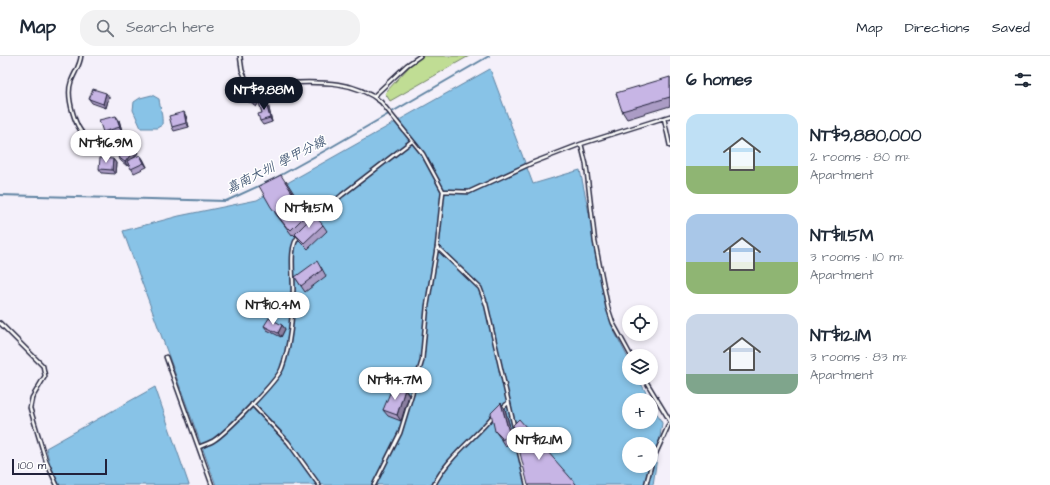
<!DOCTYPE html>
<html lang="en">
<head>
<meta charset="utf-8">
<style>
  :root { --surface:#fff; --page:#f2f2f3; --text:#1f2937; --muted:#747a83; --line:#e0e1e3; --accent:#111827 }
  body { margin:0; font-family:"Architects Daughter","LXGW WenKai TC",sans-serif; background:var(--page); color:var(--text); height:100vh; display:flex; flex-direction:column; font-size:15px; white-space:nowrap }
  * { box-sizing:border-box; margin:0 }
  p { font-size:13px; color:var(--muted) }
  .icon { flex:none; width:22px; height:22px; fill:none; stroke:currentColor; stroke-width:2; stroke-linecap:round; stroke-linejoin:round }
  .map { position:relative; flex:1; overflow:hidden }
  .sheet { display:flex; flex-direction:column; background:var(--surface); width:380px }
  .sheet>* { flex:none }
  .tools { position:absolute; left:622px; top:249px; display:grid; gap:8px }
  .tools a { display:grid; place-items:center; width:36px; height:36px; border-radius:50%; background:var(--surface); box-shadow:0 2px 6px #0003; font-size:20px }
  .scale { position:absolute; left:12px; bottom:10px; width:95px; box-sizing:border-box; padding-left:4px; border:2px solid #22223b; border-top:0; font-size:11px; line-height:14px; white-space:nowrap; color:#22223b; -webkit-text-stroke:3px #fff; paint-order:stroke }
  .price { position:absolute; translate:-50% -34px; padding:0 9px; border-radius:14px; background:#fff; color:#222; font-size:13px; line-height:26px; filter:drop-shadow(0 1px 2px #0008) }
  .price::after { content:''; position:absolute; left:50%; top:24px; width:12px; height:9px; margin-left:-6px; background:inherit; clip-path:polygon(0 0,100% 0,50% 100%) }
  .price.active { background:var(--accent); color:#fff }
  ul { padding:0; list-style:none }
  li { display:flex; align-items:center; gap:12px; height:100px; padding:0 16px }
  li span { display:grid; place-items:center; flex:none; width:112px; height:80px; border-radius:12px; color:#555 }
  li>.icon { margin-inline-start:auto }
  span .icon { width:48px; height:48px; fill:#fffc; stroke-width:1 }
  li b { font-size:17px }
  h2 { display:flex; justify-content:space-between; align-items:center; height:48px; padding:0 16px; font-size:17px }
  header { display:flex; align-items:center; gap:24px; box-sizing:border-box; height:56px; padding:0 20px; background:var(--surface); border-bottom:1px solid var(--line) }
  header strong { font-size:19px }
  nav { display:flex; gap:22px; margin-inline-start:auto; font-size:14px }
  .search { width:280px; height:36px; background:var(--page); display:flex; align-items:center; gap:10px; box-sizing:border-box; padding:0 14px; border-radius:16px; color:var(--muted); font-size:15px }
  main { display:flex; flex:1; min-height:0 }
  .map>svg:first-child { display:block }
</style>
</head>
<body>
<header>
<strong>Map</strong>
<div class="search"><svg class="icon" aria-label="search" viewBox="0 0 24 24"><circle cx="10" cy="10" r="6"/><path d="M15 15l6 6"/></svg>Search here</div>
<nav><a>Map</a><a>Directions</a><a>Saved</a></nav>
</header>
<main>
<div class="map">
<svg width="670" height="429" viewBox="0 0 670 429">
  <rect width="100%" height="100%" fill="#f4f0fa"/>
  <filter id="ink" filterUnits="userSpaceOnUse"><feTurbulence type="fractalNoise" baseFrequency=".025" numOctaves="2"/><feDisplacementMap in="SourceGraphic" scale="8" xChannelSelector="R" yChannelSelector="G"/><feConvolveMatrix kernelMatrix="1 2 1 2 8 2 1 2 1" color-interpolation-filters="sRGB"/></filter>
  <g filter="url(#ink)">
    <path fill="#c0dd94" stroke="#718068" d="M419 0H469L390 45 385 37Z"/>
    <path fill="#88c3e7" stroke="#5f83a2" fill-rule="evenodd" d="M490 13 533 128 580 114 613 273 629 304V322H638L650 344H629V366H651V346L662 367 653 429H216L123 175 179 160 257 144ZM629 388H651V410H629Z
      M152 39 159 43C160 52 163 60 162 69L157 72H141L133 54 134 46 140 42Z
      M155 331 189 429H55L46 392Z"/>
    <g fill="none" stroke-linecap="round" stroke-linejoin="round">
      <path stroke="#5f83a2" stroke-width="2" d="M0 139 226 145 272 124 328 93 489 0"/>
      <g stroke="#22223b" stroke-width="5.5">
        <path id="lane" d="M81 0C80 10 74 17 71 26 66 40 75 76 89 82
          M240 0 242 14 246 23C260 28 272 27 286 27 320 26 354 24 381 46L423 98 443 135 437 191 427 250 422 305 400 377 374 429
          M374 40 407 9 420 0
          M664 62 670 90
          M96 83 119 82
          M443 135 469 136 532 107 581 88
          M314 163 342 139 412 85
          M437 191 480 232 486 248 514 370
          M0 267 43 310 45 320 32 342 30 352 46 405 57 429
          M631 300 613 267 608 252 595 186 586 108 581 88 670 60
          M166 301 212 429
          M644 322 670 365
          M252 348 288 386 319 429
          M501 353 508 347
          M199 391C204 389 209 387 213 385 226 377 278 324 282 312 290 291 293 258 293 236 294 221 288 190 299 180
          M518 391 527 429
          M651 408 670 366
          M434 429C447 402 474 383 493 360
          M646 429 651 410"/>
      </g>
      <use href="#lane" stroke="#fff" stroke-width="2.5"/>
    </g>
    <path fill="#ab9cc5" stroke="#22223b" d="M670 21V50L627 63 622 55Z
      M264 39 260 46 265 44 268 48 272 66 263 69 260 65 262 57 259 46 256 51 246 44 244 40Z
      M109 41 106 52 92 47 89 43Z
      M186 60 189 71 174 75 172 71Z
      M119 64 122 75 106 80 103 76Z
      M120 80 132 81 135 85 131 89 135 93 138 97 134 102 140 99 143 103 147 111 134 117 129 108 127 110 121 105 118 101 128 88 123 84Z
      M99 82 102 86 101 94H90L87 90Z
      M113 103 116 107 115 118 102 117 99 113Z
      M286 125 310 163 323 169 327 175 308 193 299 184 296 179 295 180 293 178 292 179 275 157Z
      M321 211 326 220 305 236 295 221Z
      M282 269 285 273 281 281 267 274 264 270Z
      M395 338 409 339 401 365 388 360 383 354Z
      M505 353 514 386 505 390 501 384V383L495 375Z"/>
    <path fill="#8b7fa0" stroke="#22223b" d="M261 35 264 39 256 51 253 47Z
      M106 37 109 41 106 52 103 48Z
      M265 44 268 48 272 66 270 62Z
      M184 56 186 60 189 71 186 67Z
      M116 60 119 64 122 75 120 71Z
      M132 81 135 85 130 90 127 86Z
      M99 82 102 86 101 94 99 90Z
      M135 93 138 97 127 110 125 106Z
      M140 99 143 103 147 111 144 107Z
      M113 103 116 107 115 118 112 114Z
      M282 269 285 273 281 281 278 277Z
      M405 333 409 339 401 365 397 359Z
      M501 347 505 353 514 386 510 380Z"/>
    <path fill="#c7b5e5" stroke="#22223b" d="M670 21V41L622 55 616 37Z
      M252 28 261 35 253 47 244 40Z
      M93 33 106 37 103 48 89 43Z
      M265 44 270 62 260 65 258 58 262 57 259 46Z
      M184 56 186 67 172 71 169 60Z
      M116 60 120 71 103 76 99 64Z
      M125 75 132 81 127 86 120 80Z
      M87 81 99 82V90H87Z
      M129 88 135 93 125 106 118 101Z
      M140 99 144 107 131 113 127 105Z
      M100 102 113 103 112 114 99 113Z
      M281 119 306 159 291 174 289 172 288 173 271 151 259 130Z
      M314 159 323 169 304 187 295 178Z
      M317 205 322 214 301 230 295 221Z
      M269 262 282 269 278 277 264 270Z
      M398 330 405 333 397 359 383 354 390 337 395 338Z
      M501 347 510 380 501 384 502 382 495 375 491 357Z
      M519 363 576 428V429H528L513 369Z"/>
  </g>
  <g text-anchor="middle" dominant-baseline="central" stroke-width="3" stroke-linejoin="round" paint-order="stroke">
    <g font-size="13" font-style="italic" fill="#465a77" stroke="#fff">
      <text transform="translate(276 109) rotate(-27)">嘉南大圳 學甲分線</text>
    </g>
  </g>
</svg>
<div class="tools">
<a><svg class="icon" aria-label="locate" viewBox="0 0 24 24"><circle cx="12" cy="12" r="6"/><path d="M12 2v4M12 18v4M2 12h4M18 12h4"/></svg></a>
<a><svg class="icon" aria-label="layers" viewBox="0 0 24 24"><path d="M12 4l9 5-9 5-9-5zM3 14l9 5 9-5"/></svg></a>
<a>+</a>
<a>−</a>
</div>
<div class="scale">100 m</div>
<b class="price active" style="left:264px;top:55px">NT$9.88M</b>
<b class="price" style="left:106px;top:108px">NT$16.9M</b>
<b class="price" style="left:309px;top:173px">NT$11.5M</b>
<b class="price" style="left:273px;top:270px">NT$10.4M</b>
<b class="price" style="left:395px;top:345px">NT$14.7M</b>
<b class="price" style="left:539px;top:405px">NT$12.1M</b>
</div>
<section class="sheet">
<h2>6 homes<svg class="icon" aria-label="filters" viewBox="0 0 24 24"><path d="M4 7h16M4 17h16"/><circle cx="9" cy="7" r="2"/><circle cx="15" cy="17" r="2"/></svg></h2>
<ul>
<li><span style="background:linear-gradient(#bfe0f5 65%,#8fb573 0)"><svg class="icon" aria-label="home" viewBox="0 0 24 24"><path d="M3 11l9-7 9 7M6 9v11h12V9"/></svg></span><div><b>NT$9,880,000</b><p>2 rooms · 80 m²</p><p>Apartment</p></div></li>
<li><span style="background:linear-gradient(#a9c7e8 60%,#8fb573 0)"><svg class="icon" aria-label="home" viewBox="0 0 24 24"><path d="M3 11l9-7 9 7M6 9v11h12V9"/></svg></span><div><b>NT$11.5M</b><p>3 rooms · 110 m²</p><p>Apartment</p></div></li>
<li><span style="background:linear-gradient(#c9d6e8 75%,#7fa58c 0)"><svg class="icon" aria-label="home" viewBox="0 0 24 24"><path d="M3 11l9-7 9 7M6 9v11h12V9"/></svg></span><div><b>NT$12.1M</b><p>3 rooms · 83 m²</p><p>Apartment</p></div></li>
</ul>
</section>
</main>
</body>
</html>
